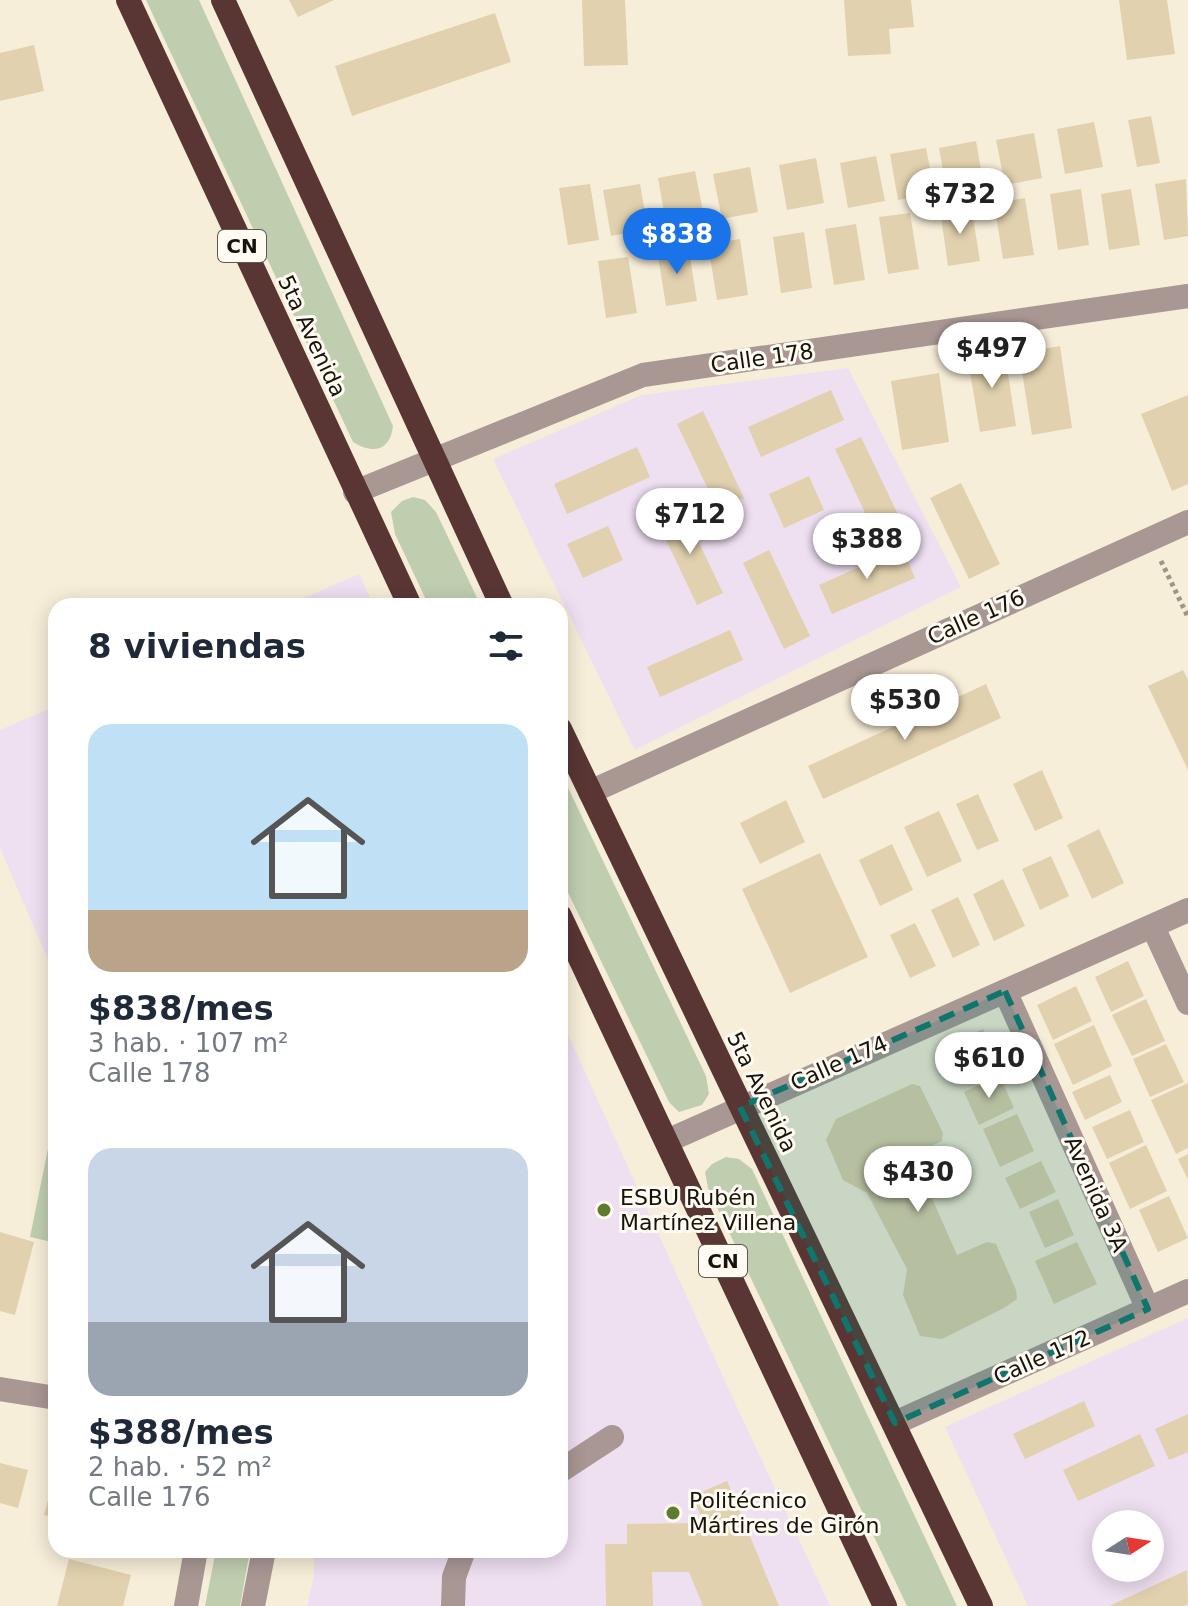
<!DOCTYPE html>
<html lang="es">
<head>
<meta charset="utf-8">
<style>
  :root { --surface:#fff; --page:#f2f2f3; --text:#1f2937; --muted:#747a83; --accent:#1a73e8 }
  body { margin:0; font-family:"DejaVu Sans",sans-serif; background:var(--page); color:var(--text); height:100vh; display:flex; flex-direction:column; font-size:30px; white-space:nowrap }
  * { box-sizing:border-box; margin:0 }
  p { font-size:26px; color:var(--muted) }
  .icon { flex:none; width:44px; height:44px; fill:none; stroke:currentColor; stroke-width:2; stroke-linecap:round; stroke-linejoin:round }
  .map { position:relative; flex:1; overflow:hidden }
  .sheet { position:absolute; left:48px; top:598px; width:520px; height:960px; display:flex; flex-direction:column; background:var(--surface); border-radius:24px; box-shadow:0 4px 20px #0003 }
  .sheet>* { flex:none }
  .needle { width:52px; rotate:78deg }
  .fabs { position:absolute; left:1092px; top:1510px; display:grid; gap:16px }
  .fabs a { display:grid; place-items:center; width:72px; height:72px; border-radius:50%; background:var(--surface); box-shadow:0 4px 20px #0003; font-size:40px }
  .price { position:absolute; translate:-50% -68px; padding:0 18px; border-radius:28px; background:#fff; color:#222; font-size:26px; line-height:52px; filter:drop-shadow(0 2px 4px #0008) }
  .price::after { content:''; position:absolute; left:50%; top:48px; width:24px; height:18px; margin-left:-12px; background:inherit; clip-path:polygon(0 0,100% 0,50% 100%) }
  .price.current { background:var(--accent); color:#fff }
  ul { padding:0; list-style:none }
  li { display:grid; align-content:center; gap:16px; height:424px; padding:0 40px }
  li span { display:grid; place-items:center; height:248px; border-radius:24px; color:#555 }
  li>.icon { margin-inline-start:auto }
  span .icon { width:144px; height:144px; fill:#fffc; stroke-width:1 }
  li b { font-size:34px }
  h2 { display:flex; justify-content:space-between; align-items:center; height:96px; padding:0 40px; font-size:34px }
  .map>svg:first-child { display:block }
</style>
</head>
<body>
<div class="map">
<svg width="1188" height="1606" viewBox="0 0 1188 1606">
  <rect width="100%" height="100%" fill="#f7eed9"/>
  <path fill="#eedff1" fill-rule="evenodd" d="M848 368 961 587 635 750 493 459 642 395Z
    M359 574 374 606H286Z
    M56 706V978L0 848V730Z
    M560 1017 735 1403 830 1606H307L314 1576V1550H560Z
    M1188 1318V1606H1028L945 1427ZM1106 1524H1150V1568H1106Z"/>
  <path fill="#c0ceb0" d="M146 0H199L393 426C390 452 372 454 353 442Z
    M413 497 425 500 436 512 481 606H429L395 534 391 512 402 501Z
    M560 771 706 1076 709 1094 702 1105 679 1112 669 1102 560 876Z
    M51 1134 56 1139V1243L30 1237Z
    M726 1157 739 1159 752 1169 957 1606H907L708 1188 705 1172 712 1164Z
    M216 1550H250L240 1606H205Z"/>
  <path fill="#e1d1ae" d="M289 0H334L298 17Z
    M582 0H625L628 65 584 66Z
    M844 0H911L914 27 889 29 891 54 848 56Z
    M1119 0H1167L1175 54 1127 60Z
    M495 13 511 62 352 116 335 66Z
    M34 45 44 91 0 101V53Z
    M1151 116 1160 163 1137 167 1128 120Z
    M1094 122 1103 167 1065 174 1057 129Z
    M1034 133 1042 178 1005 185 996 140Z
    M976 141 984 187 947 193 939 148Z
    M926 148 935 193 898 200 890 154Z
    M876 156 885 201 848 208 840 163Z
    M816 158 824 203 787 210 779 165Z
    M750 167 758 212 722 219 713 174Z
    M695 171 704 216 666 223 658 178Z
    M1186 179 1188 236 1164 240 1155 184Z
    M590 184 599 240 568 245 559 188Z
    M640 184 648 229 611 236 603 190Z
    M1081 189 1089 245 1058 250 1050 194Z
    M1131 189 1140 245 1109 250 1101 194Z
    M1025 198 1034 255 1003 259 994 203Z
    M971 205 980 261 948 266 940 210Z
    M910 213 919 269 888 274 879 217Z
    M856 224 865 280 834 285 825 229Z
    M804 232 812 288 781 293 773 237Z
    M740 239 748 295 717 300 708 244Z
    M688 245 697 301 666 306 657 250Z
    M628 257 637 313 606 318 598 261Z
    M1060 346 1072 428 1032 435 1019 353Z
    M1004 348 1016 426 980 432 967 354Z
    M939 373 949 442 902 450 891 381Z
    M831 390 844 420 761 457 748 427Z
    M1188 395V484L1172 491 1141 414Z
    M703 411 744 498 718 510 677 424Z
    M861 437 902 523 876 536 835 449Z
    M637 447 650 477 567 514 554 484Z
    M809 476 824 510 784 528 769 494Z
    M961 483 1000 564 969 579 930 498Z
    M682 507 723 593 697 605 656 519Z
    M608 526 623 560 583 578 567 544Z
    M902 548 915 578 832 614 819 585Z
    M769 550 810 636 784 649 743 563Z
    M730 630 743 660 660 697 647 667Z
    M1183 670 1188 680V770L1148 686Z
    M986 684 1001 718 823 799 808 766Z
    M1042 770 1063 818 1035 831 1013 784Z
    M978 794 999 841 977 850 956 804Z
    M786 800 805 842 760 864 740 823Z
    M939 811 962 861 927 877 904 827Z
    M1099 829 1124 883 1092 899 1067 845Z
    M892 844 913 890 880 906 859 860Z
    M820 853 868 957 790 993 742 889Z
    M1051 856 1069 896 1040 910 1022 869Z
    M1003 879 1025 926 994 941 973 894Z
    M958 897 980 945 953 958 931 910Z
    M915 923 936 966 910 978 890 935Z
    M1128 961 1144 996 1111 1012 1095 977Z
    M1076 986 1092 1021 1053 1040 1037 1005Z
    M1146 999 1165 1041 1132 1056 1112 1015Z
    M1094 1025 1112 1066 1073 1085 1054 1044Z
    M983 1029 998 1064 956 1083 941 1049Z
    M1166 1044 1184 1082 1150 1097 1133 1059Z
    M1110 1075 1122 1102 1085 1120 1072 1092Z
    M1000 1076 1014 1108 979 1125 964 1092Z
    M1188 1083V1148L1176 1154 1151 1100Z
    M912 1084 920 1086 943 1133 942 1141 913 1155 957 1255 987 1242 996 1244 1016 1290 1017 1299 1004 1308 942 1339 920 1336 903 1295 907 1269 867 1193 843 1180 826 1140 836 1119Z
    M1130 1110 1144 1142 1107 1159 1092 1127Z
    M1017 1114 1034 1151 1000 1167 983 1129Z
    M1146 1145 1167 1191 1130 1209 1109 1163Z
    M1188 1154V1180L1178 1159Z
    M1041 1161 1056 1192 1020 1209 1005 1178Z
    M1169 1196 1188 1238 1158 1252 1139 1210Z
    M1058 1199 1074 1235 1045 1248 1029 1212Z
    M0 1232 34 1242 15 1315 0 1311Z
    M1077 1242 1097 1284 1054 1304 1035 1261Z
    M1084 1401 1095 1426 1025 1459 1013 1434Z
    M1188 1414V1452L1169 1460 1155 1429Z
    M1140 1434 1155 1466 1078 1501 1063 1470Z
    M0 1463 28 1470 18 1508 0 1503Z
    M56 1471V1518L44 1515Z
    M727 1481 779 1606H703L689 1572H652L653 1606H606L605 1544H627V1524L704 1523 692 1496Z
    M69 1559 131 1575 123 1606H57Z
    M1187 1570 1188 1604 1184 1606H1109Z"/>
  <g fill="none" stroke-linecap="round" stroke-linejoin="round">
    <path stroke="#9d9686" stroke-width="5" stroke-dasharray="4 4" stroke-linecap="butt" d="M1161 561 1188 617"/>
    <path stroke="#a99794" stroke-width="24" d="M355 492 643 375 1188 296
      M590 792 1188 522
      M1153 927 1188 1003
      M1005 991 1148 1309
      M667 1141 1188 910
      M0 1389 56 1398
      M895 1423 1188 1291
      M560 1471 612 1437
      M186 1606 196 1550
      M253 1606 264 1550
      M453 1606 454 1577 464 1550"/>
    <path stroke="#593633" stroke-width="24" d="M128 0 410 606
      M223 0 502 606
      M560 729 981 1606
      M560 916 885 1606"/>
  </g>
  <path fill="#0f766e" fill-opacity="0.2" stroke="#0f766e" stroke-width="6" stroke-dasharray="16 10" stroke-linejoin="round" d="M1005 991 1148 1309 895 1423 740 1107Z"/>
  <g fill="#607b2f" stroke="#fffbf3" stroke-width="3">
    <circle cx="604" cy="1210" r="8"/>
    <circle cx="673" cy="1513" r="8"/>
  </g>
  <g text-anchor="middle" dominant-baseline="central" stroke-width="6" stroke-linejoin="round" paint-order="stroke">
    <g fill="#fffbf3" stroke="#5c5951" stroke-width="2">
      <rect x="218" y="230" width="48" height="32" rx="6"/>
      <rect x="699" y="1245" width="48" height="32" rx="6"/>
    </g>
    <g font-size="20" font-weight="bold" fill="#16130b">
      <text x="242" y="246">CN</text>
      <text x="723" y="1261">CN</text>
    </g>
    <g font-size="22" fill="#16130b" stroke="#fffbf3">
      <text transform="translate(312 336) rotate(65)">5ta Avenida</text>
      <text transform="translate(762 358) rotate(-8)">Calle 178</text>
      <text transform="translate(976 617) rotate(-24)">Calle 176</text>
      <text transform="translate(839 1063) rotate(-24)">Calle 174</text>
      <text transform="translate(762 1092) rotate(64)">5ta Avenida</text>
      <text transform="translate(1096 1194) rotate(66)">Avenida 3A</text>
      <text transform="translate(1042 1357) rotate(-24)">Calle 172</text>
    </g>
    <g font-size="22" fill="#16130b" stroke="#fffbf3" text-anchor="start">
      <text x="620" y="1197">ESBU Rubén<tspan x="620" dy="25">Martínez Villena</tspan></text>
      <text x="689" y="1500">Politécnico<tspan x="689" dy="25">Mártires de Girón</tspan></text>
    </g>
  </g>
</svg>
<div class="fabs">
<a><svg class="needle" viewBox="-14 -14 28 28"><path d="M0-13l5 13h-10z" fill="#e53935"/><path d="M0 13l5-13h-10z" fill="#747a83"/></svg></a>
</div>
<b class="price" style="left:960px;top:236px">$732</b>
<b class="price current" style="left:677px;top:276px">$838</b>
<b class="price" style="left:992px;top:390px">$497</b>
<b class="price" style="left:690px;top:556px">$712</b>
<b class="price" style="left:867px;top:581px">$388</b>
<b class="price" style="left:905px;top:742px">$530</b>
<b class="price" style="left:989px;top:1100px">$610</b>
<b class="price" style="left:918px;top:1214px">$430</b>
<section class="sheet">
<h2>8 viviendas<svg class="icon" aria-label="filters" viewBox="0 0 24 24"><path d="M4 7h16M4 17h16"/><circle cx="9" cy="7" r="2"/><circle cx="15" cy="17" r="2"/></svg></h2>
<ul>
<li><span style="background:linear-gradient(#bfe0f5 75%,#b9a48a 0)"><svg class="icon" aria-label="home" viewBox="0 0 24 24"><path d="M3 11l9-7 9 7M6 9v11h12V9"/></svg></span><div><b>$838/mes</b><p>3 hab. · 107 m²</p><p>Calle 178</p></div></li>
<li><span style="background:linear-gradient(#c9d6e8 70%,#9aa5b1 0)"><svg class="icon" aria-label="home" viewBox="0 0 24 24"><path d="M3 11l9-7 9 7M6 9v11h12V9"/></svg></span><div><b>$388/mes</b><p>2 hab. · 52 m²</p><p>Calle 176</p></div></li>
</ul>
</section>
</div>
</body>
</html>
